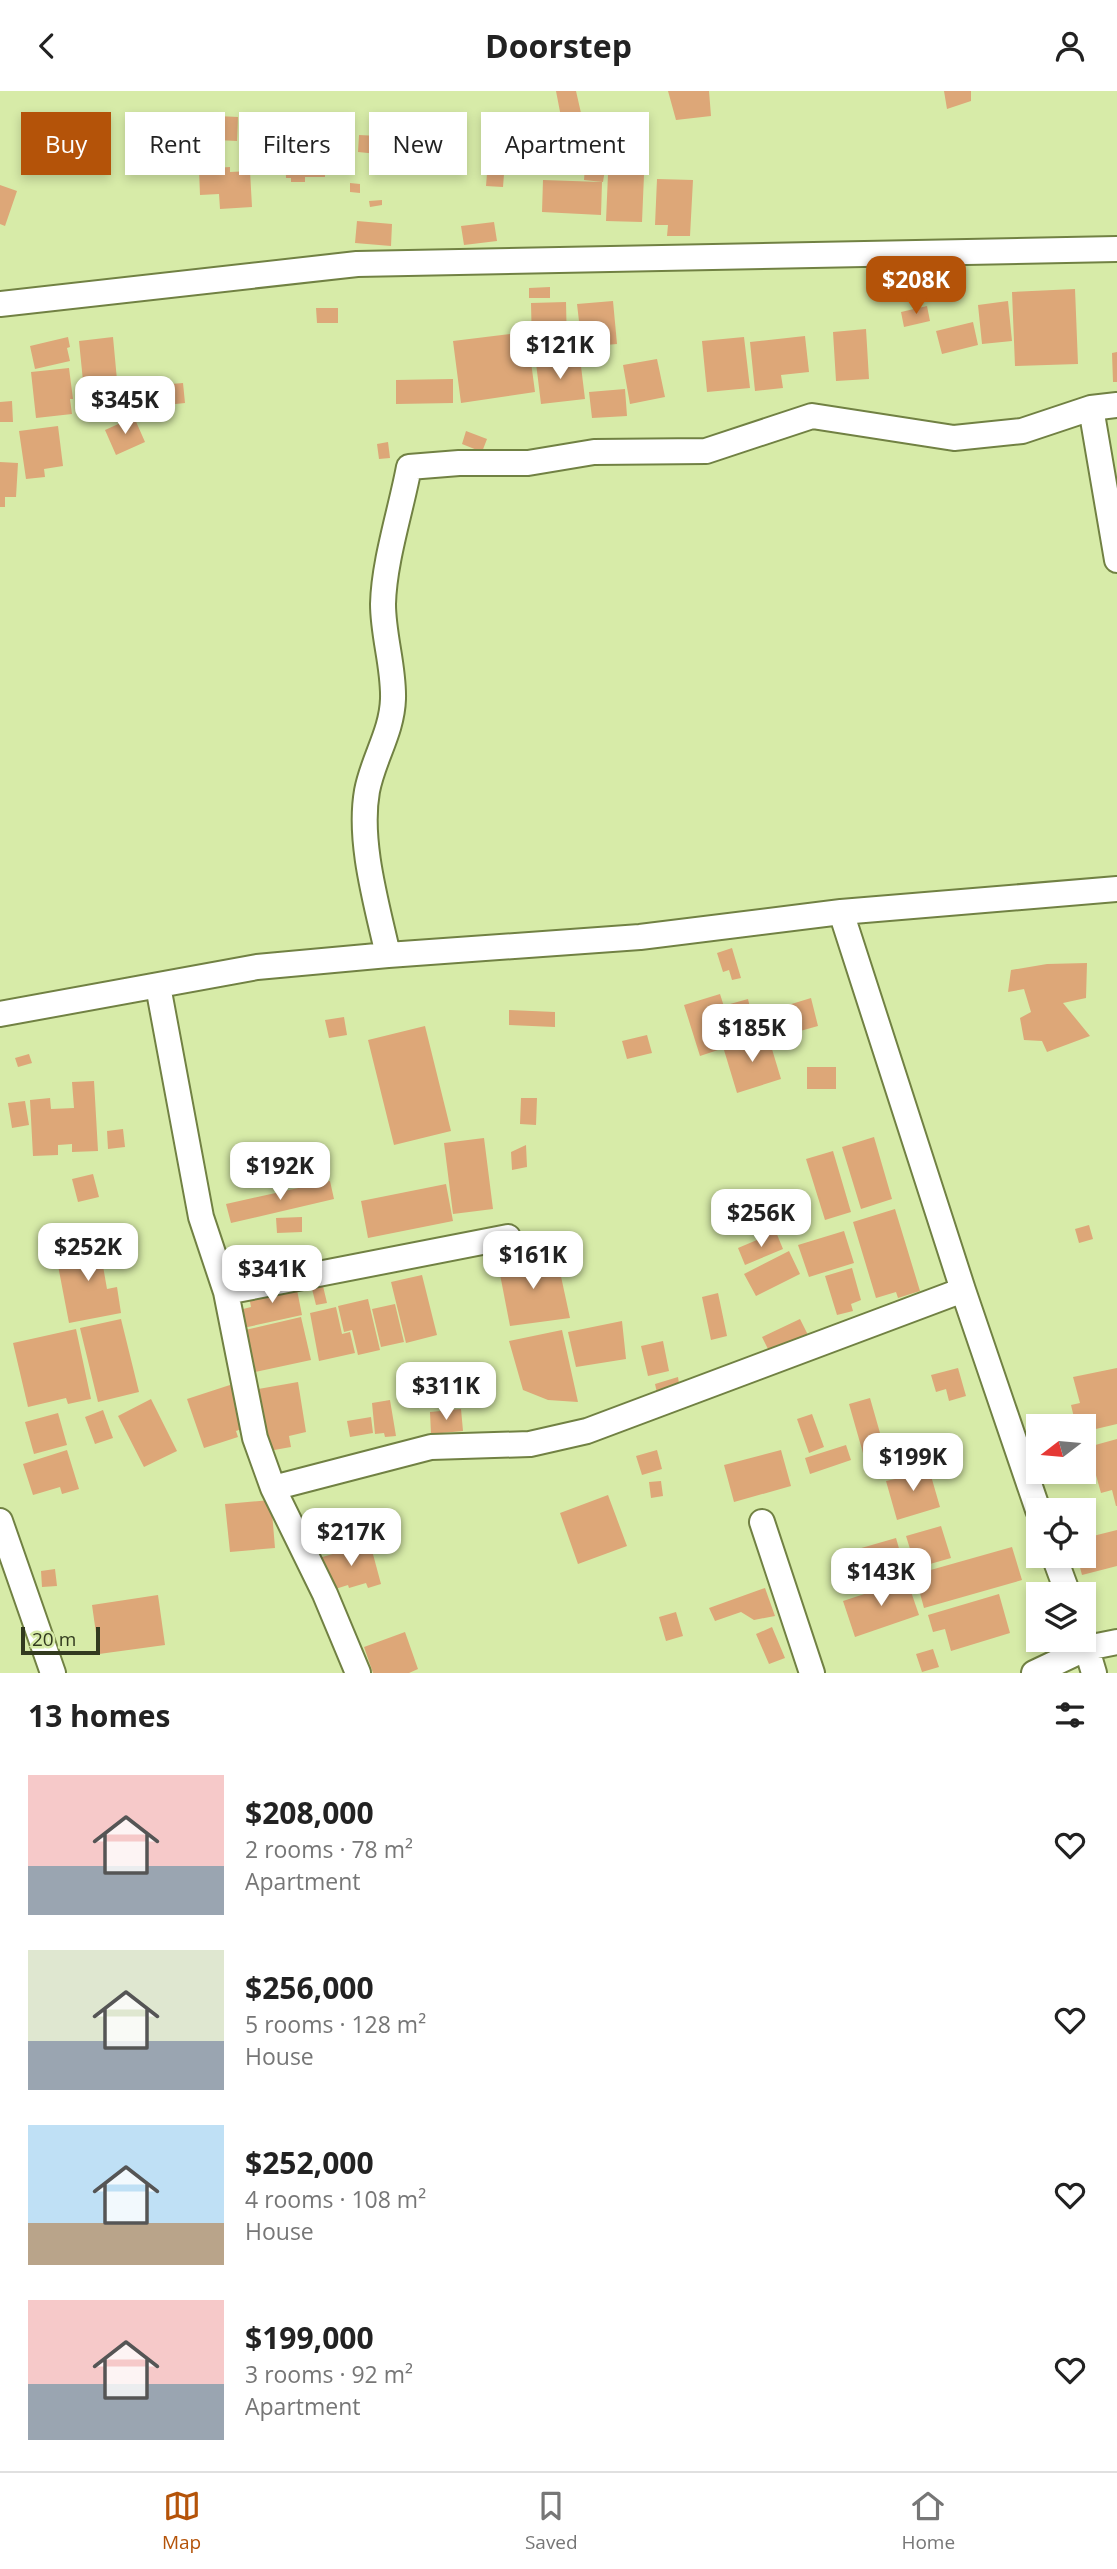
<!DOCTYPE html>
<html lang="en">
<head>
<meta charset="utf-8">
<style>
  :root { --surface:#fff; --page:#f6f6f6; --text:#222; --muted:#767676; --line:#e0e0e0; --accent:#b45309 }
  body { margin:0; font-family:"Open Sans",sans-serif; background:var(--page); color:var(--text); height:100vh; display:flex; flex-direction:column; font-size:26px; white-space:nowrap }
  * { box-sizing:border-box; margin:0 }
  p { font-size:23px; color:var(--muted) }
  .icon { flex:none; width:38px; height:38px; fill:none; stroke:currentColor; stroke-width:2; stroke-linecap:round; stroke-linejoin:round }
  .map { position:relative; height:1582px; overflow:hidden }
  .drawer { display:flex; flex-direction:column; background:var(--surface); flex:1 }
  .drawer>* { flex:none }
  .hud { position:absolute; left:21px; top:21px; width:700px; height:63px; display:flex; gap:14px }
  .needle { width:46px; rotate:254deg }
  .fabs { position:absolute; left:1026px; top:1323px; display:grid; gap:14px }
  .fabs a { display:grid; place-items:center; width:70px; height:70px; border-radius:0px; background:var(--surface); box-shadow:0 4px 10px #0003; font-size:35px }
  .scale { position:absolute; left:21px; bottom:18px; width:79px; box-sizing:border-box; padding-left:7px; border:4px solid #323a1f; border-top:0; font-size:19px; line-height:24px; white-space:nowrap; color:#323a1f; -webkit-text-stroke:5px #d7eba8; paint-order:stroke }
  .price { position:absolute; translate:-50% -60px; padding:0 16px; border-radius:14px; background:#fff; color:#222; font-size:23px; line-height:46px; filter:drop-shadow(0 2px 4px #0008) }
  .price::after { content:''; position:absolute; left:50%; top:42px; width:21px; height:16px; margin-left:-10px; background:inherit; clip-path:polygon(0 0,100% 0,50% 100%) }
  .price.on { background:var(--accent); color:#fff }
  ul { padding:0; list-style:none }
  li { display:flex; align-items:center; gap:21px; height:175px; padding:0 28px }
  li span { display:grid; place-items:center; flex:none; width:196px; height:140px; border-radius:0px; color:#555 }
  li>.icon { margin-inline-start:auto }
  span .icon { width:84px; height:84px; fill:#fffc; stroke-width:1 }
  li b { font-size:30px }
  h2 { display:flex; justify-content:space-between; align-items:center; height:84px; padding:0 28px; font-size:30px }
  .chip { padding:0 24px; border-radius:0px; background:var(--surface); box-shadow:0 4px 10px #0003; font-size:24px; line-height:63px }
  .chip.on { background:var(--accent); color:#fff }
  header { display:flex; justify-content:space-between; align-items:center; height:91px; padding:0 28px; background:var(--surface); font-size:32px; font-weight:700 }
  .dock { display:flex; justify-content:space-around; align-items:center; height:98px; border-top:2px solid var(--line); background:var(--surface); font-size:19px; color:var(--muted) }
  .dock a { display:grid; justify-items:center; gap:4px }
  .dock .on { color:var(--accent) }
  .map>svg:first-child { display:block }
</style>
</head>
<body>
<header><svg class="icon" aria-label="back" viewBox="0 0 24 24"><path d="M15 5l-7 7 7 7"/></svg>Doorstep<svg class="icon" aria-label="person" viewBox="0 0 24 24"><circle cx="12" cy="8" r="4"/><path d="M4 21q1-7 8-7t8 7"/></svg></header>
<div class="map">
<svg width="1117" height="1582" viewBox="0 0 1117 1582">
  <rect width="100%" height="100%" fill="#d7eba8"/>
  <path fill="#dda778" d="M556 0H576L581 22 561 26Z
    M668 0H709L711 25 676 29Z
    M944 0H971V10L947 18Z
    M217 25 238 26 237 50 217 49Z
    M285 32H301V39H324L325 86H305V91H291V87H286Z
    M338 36 354 37 353 55 337 53Z
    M546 36 547 54 531 55V37Z
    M567 37 569 53 552 55 550 39Z
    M483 38 502 39 501 52 482 51Z
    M359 44 379 45 378 63 358 61Z
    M482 55 502 56 501 71 481 70Z
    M230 76V81L250 80 252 116 220 118 219 103 200 104 199 78Z
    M585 76 605 78 603 91 584 89Z
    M487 82 504 83 503 96 486 95Z
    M608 83 644 84 642 131 606 130Z
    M657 88 693 89 690 145H667L668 134H655Z
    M543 89 602 91 601 124 542 121Z
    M350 92 360 93V102L350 101Z
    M0 94 17 100 5 135 0 133Z
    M382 109V114L370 116 369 110Z
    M357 130 392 133 391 155 355 152Z
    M494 131 497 150 464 154 461 135Z
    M550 196V207H529V197Z
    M1075 198 1078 273 1015 275 1012 201Z
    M613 210 617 253 582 256 577 213Z
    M1008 210 1012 250 982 253 978 214Z
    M566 211 567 256 532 257 531 212Z
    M927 215 930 230 904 236 901 221Z
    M316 217H338V232H317Z
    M973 231 978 254 942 263 936 240Z
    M866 238 869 288 836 290 833 241Z
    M527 241 535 301 461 312 453 250Z
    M805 245 809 281 781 284 783 297 755 300 750 251Z
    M68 246 70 256 67 257 70 270 35 278 30 255Z
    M113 246 117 289H125L127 316 86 320 79 250Z
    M744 246 750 297 707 301 702 250Z
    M1117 261V291H1113L1112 262Z
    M580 267 585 308 541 313 536 272Z
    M657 268 665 306 630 313 623 274Z
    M69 277 73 308H70L72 323 36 327 31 281Z
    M453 288V312L396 313V289Z
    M183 292 185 312 137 317 135 296Z
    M625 298 627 325 592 327 589 301Z
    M12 310 13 331H0V311Z
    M134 326 145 351 116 364 105 339Z
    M58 335 63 375 44 378 45 386 26 388 19 340Z
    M466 340 487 348 482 361 462 353Z
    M388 351 390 367 379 368 377 353Z
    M0 371 18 372 16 406H5V416H0Z
    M732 857 741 887 732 889 729 879 723 881 717 862Z
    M1087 872 1086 907 1063 912 1090 945 1047 961 1042 950 1024 949 1020 927 1031 921 1024 898 1008 901 1011 879 1047 873Z
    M720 903 736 953 700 965 684 914Z
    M811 907 818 935 793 942 785 915Z
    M748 908 757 947 740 951 730 913Z
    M509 919 555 921V936L509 934Z
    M344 926 347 944 329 947 325 929Z
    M425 935 451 1040 394 1054 368 949Z
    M647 944 652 962 627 968 622 950Z
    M768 945 781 988 737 1002 724 959Z
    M29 963 32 972 18 976 15 967Z
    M807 976H836V998H807Z
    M94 990 98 1060 72 1061V1053L58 1054V1064L33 1065 30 1009 50 1007 51 1018 74 1017 72 991Z
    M521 1007H537L536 1034 520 1033Z
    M25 1010 29 1034 12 1037 8 1012Z
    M123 1038 125 1056 108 1058 107 1040Z
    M874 1046 892 1108 861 1118 842 1056Z
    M484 1047 493 1118 453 1123 444 1052Z
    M526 1054 527 1076 512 1079 511 1061Z
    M833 1060 851 1121 825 1129 806 1068Z
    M93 1083 99 1106 78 1111 72 1088Z
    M330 1090 334 1108 231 1132 226 1113Z
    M446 1093 453 1130 368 1147 361 1110Z
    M895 1118 920 1200 898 1207 896 1201 876 1207 853 1131Z
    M302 1126V1141L277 1142 276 1127Z
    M1089 1134 1093 1148 1079 1152 1075 1138Z
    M844 1140 854 1172 809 1186 798 1154Z
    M776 1141 783 1158 745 1174 738 1157Z
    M115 1153 118 1172 103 1175 107 1198 117 1196 121 1222 69 1232 56 1164Z
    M789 1160 800 1183 756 1205 744 1183Z
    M533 1164 534 1171 557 1167 570 1227 510 1235 498 1173Z
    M852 1177 861 1209 851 1213 853 1220 837 1224 825 1185Z
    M422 1184 437 1244 406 1252 391 1191Z
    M295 1189 302 1224 243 1237 239 1219 251 1216 248 1200Z
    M323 1195 327 1212 316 1214 312 1198Z
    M718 1202 727 1245 711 1249 702 1206Z
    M368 1208 380 1259 358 1264 352 1239 344 1241 338 1215Z
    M395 1213 404 1251 381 1256 372 1218Z
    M336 1216 342 1243 350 1241 355 1262 319 1270 310 1222Z
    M301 1226 311 1269 251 1282 241 1240Z
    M121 1228 139 1301 98 1311 80 1237Z
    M800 1228 809 1246 771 1264 762 1246Z
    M622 1230 626 1268 576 1276 568 1241Z
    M76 1238 91 1308 68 1313 66 1307 28 1316 13 1252Z
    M562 1239 578 1311 548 1309 523 1299 509 1250Z
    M663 1250 669 1280 648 1285 641 1255Z
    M958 1277 966 1305 949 1310 946 1298 936 1301 931 1284Z
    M1117 1277V1333L1083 1341V1335H1076L1071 1314 1080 1312 1073 1286Z
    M678 1286 680 1299 657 1302 655 1293Z
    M298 1291 306 1341 289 1345 291 1356 263 1361 252 1299Z
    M233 1293 247 1336 236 1340 238 1346 204 1357 187 1308Z
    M870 1307 884 1356 863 1362 849 1313Z
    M151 1308 177 1360 144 1376 118 1325Z
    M390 1309 396 1345 385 1346 384 1342 375 1343 372 1312Z
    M461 1318 463 1340 431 1343 430 1321Z
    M103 1319 113 1347 95 1353 85 1326Z
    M58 1322 67 1354 34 1363 25 1331Z
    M812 1323 824 1356 809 1362 797 1328Z
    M371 1326 373 1342 350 1346 347 1330Z
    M1117 1348V1415H1116L1112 1399 1101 1402 1088 1356Z
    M846 1354 851 1369 810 1383 805 1367Z
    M67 1359 79 1398 62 1403 60 1396 33 1404 23 1373Z
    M657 1359 662 1378 642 1384 636 1365Z
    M781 1359 791 1395 734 1411 724 1374Z
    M917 1376 919 1381 929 1378 940 1416 897 1429 886 1390 895 1388 894 1383Z
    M661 1390 663 1405 651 1407 649 1391Z
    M608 1404 627 1455 578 1473 560 1422Z
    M271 1409 275 1457 230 1461 225 1413Z
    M941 1435 951 1467 916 1477 906 1445Z
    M1092 1439 1093 1445 1117 1439V1475L1082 1484 1077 1465H1083V1441Z
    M896 1447 906 1482 861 1495 851 1460Z
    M370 1452 381 1493 368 1497 366 1492 349 1497 348 1494 329 1500 319 1467Z
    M1012 1456 1022 1489 924 1517 918 1495 930 1492 927 1480Z
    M55 1478 57 1495 42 1496 41 1480Z
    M907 1489 919 1524 855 1546 843 1510Z
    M765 1497 775 1525 754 1529 741 1521 715 1530 709 1517Z
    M999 1503 1010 1542 951 1560 945 1538 933 1541 928 1524Z
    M158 1504 165 1554 99 1563 92 1514Z
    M676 1521 683 1545 666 1550 659 1526Z
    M772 1536 785 1567 769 1573 756 1543Z
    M405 1541 418 1578 409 1582H373L364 1556Z
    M933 1558 939 1576 922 1581 916 1563Z"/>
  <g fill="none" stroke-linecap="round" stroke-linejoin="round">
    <g stroke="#718143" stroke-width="28">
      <path id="minor" d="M0 213 357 173 1117 158
        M1091 317 1117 469
        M841 821 963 1199 1038 1419
        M388 864C377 814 358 751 367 700 373 668 392 641 393 608 394 576 383 545 383 513 384 470 401 419 409 376L459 372H528L594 361 706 360 812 325 954 347 1022 340 1091 317 1117 314
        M158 895 201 1126 226 1201 255 1347 273 1397 325 1503 358 1582
        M0 923 257 876 388 864 640 846 841 821 1117 798
        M226 1201 508 1146
        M273 1397 431 1356 530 1353 587 1340 963 1199
        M0 1430 53 1582
        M762 1431 812 1582
        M1054 1465 1068 1503
        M1083 1545 1094 1582
        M1034 1582 1087 1557 1117 1551"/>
    </g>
    <use href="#minor" stroke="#fff" stroke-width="24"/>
  </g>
</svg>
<div class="fabs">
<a><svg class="needle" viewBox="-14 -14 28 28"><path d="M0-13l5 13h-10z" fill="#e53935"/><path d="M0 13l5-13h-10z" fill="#767676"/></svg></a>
<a><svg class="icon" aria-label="locate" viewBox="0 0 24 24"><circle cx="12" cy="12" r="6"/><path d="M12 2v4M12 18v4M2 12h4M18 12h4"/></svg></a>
<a><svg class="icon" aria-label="layers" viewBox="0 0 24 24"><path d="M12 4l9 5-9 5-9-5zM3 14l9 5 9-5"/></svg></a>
</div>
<div class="scale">20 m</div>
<b class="price on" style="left:916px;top:225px">$208K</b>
<b class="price" style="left:560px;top:290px">$121K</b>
<b class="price" style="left:125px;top:345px">$345K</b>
<b class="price" style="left:752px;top:973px">$185K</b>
<b class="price" style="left:280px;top:1111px">$192K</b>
<b class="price" style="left:761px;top:1158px">$256K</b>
<b class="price" style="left:88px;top:1192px">$252K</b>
<b class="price" style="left:533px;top:1200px">$161K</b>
<b class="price" style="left:272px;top:1214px">$341K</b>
<b class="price" style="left:446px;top:1331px">$311K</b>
<b class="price" style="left:913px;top:1402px">$199K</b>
<b class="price" style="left:351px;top:1477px">$217K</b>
<b class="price" style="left:881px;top:1517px">$143K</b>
<div class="hud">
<a class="chip on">Buy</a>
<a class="chip">Rent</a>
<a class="chip">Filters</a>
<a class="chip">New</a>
<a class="chip">Apartment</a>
</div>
</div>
<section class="drawer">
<h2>13 homes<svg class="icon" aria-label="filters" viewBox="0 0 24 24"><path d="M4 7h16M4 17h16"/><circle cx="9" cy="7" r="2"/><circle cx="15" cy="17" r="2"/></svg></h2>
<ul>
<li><span style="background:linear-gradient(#f6c9c9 65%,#9aa5b1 0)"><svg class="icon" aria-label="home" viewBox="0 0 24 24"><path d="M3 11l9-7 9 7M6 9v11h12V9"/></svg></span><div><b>$208,000</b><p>2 rooms · 78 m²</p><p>Apartment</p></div><svg class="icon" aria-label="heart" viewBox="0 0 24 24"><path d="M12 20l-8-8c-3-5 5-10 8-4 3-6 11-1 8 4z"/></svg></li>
<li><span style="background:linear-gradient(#dfe7d0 65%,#9aa5b1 0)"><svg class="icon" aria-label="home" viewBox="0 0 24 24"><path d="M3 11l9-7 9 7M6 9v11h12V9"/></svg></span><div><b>$256,000</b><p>5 rooms · 128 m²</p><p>House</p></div><svg class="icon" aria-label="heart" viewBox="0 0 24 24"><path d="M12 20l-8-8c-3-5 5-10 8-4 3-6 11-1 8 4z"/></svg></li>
<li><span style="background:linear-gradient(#bfe0f5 70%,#b9a48a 0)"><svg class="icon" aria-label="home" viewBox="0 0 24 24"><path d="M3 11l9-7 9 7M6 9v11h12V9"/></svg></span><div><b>$252,000</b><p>4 rooms · 108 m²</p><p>House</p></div><svg class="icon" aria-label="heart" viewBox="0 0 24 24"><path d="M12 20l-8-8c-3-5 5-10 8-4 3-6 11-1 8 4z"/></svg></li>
<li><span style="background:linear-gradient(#f6c9c9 60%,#9aa5b1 0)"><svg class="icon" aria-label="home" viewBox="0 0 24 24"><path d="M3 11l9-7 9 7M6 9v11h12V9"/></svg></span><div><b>$199,000</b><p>3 rooms · 92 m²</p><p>Apartment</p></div><svg class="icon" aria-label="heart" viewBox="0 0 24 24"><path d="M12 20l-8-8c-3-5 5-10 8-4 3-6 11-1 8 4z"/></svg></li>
</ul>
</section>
<nav class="dock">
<a class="on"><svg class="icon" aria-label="map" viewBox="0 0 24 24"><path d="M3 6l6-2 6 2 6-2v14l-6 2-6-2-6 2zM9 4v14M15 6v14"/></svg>Map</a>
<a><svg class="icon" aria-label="saved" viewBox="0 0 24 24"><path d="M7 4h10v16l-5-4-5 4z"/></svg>Saved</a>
<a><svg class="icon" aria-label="home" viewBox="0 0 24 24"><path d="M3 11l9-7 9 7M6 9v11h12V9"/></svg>Home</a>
</nav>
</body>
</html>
